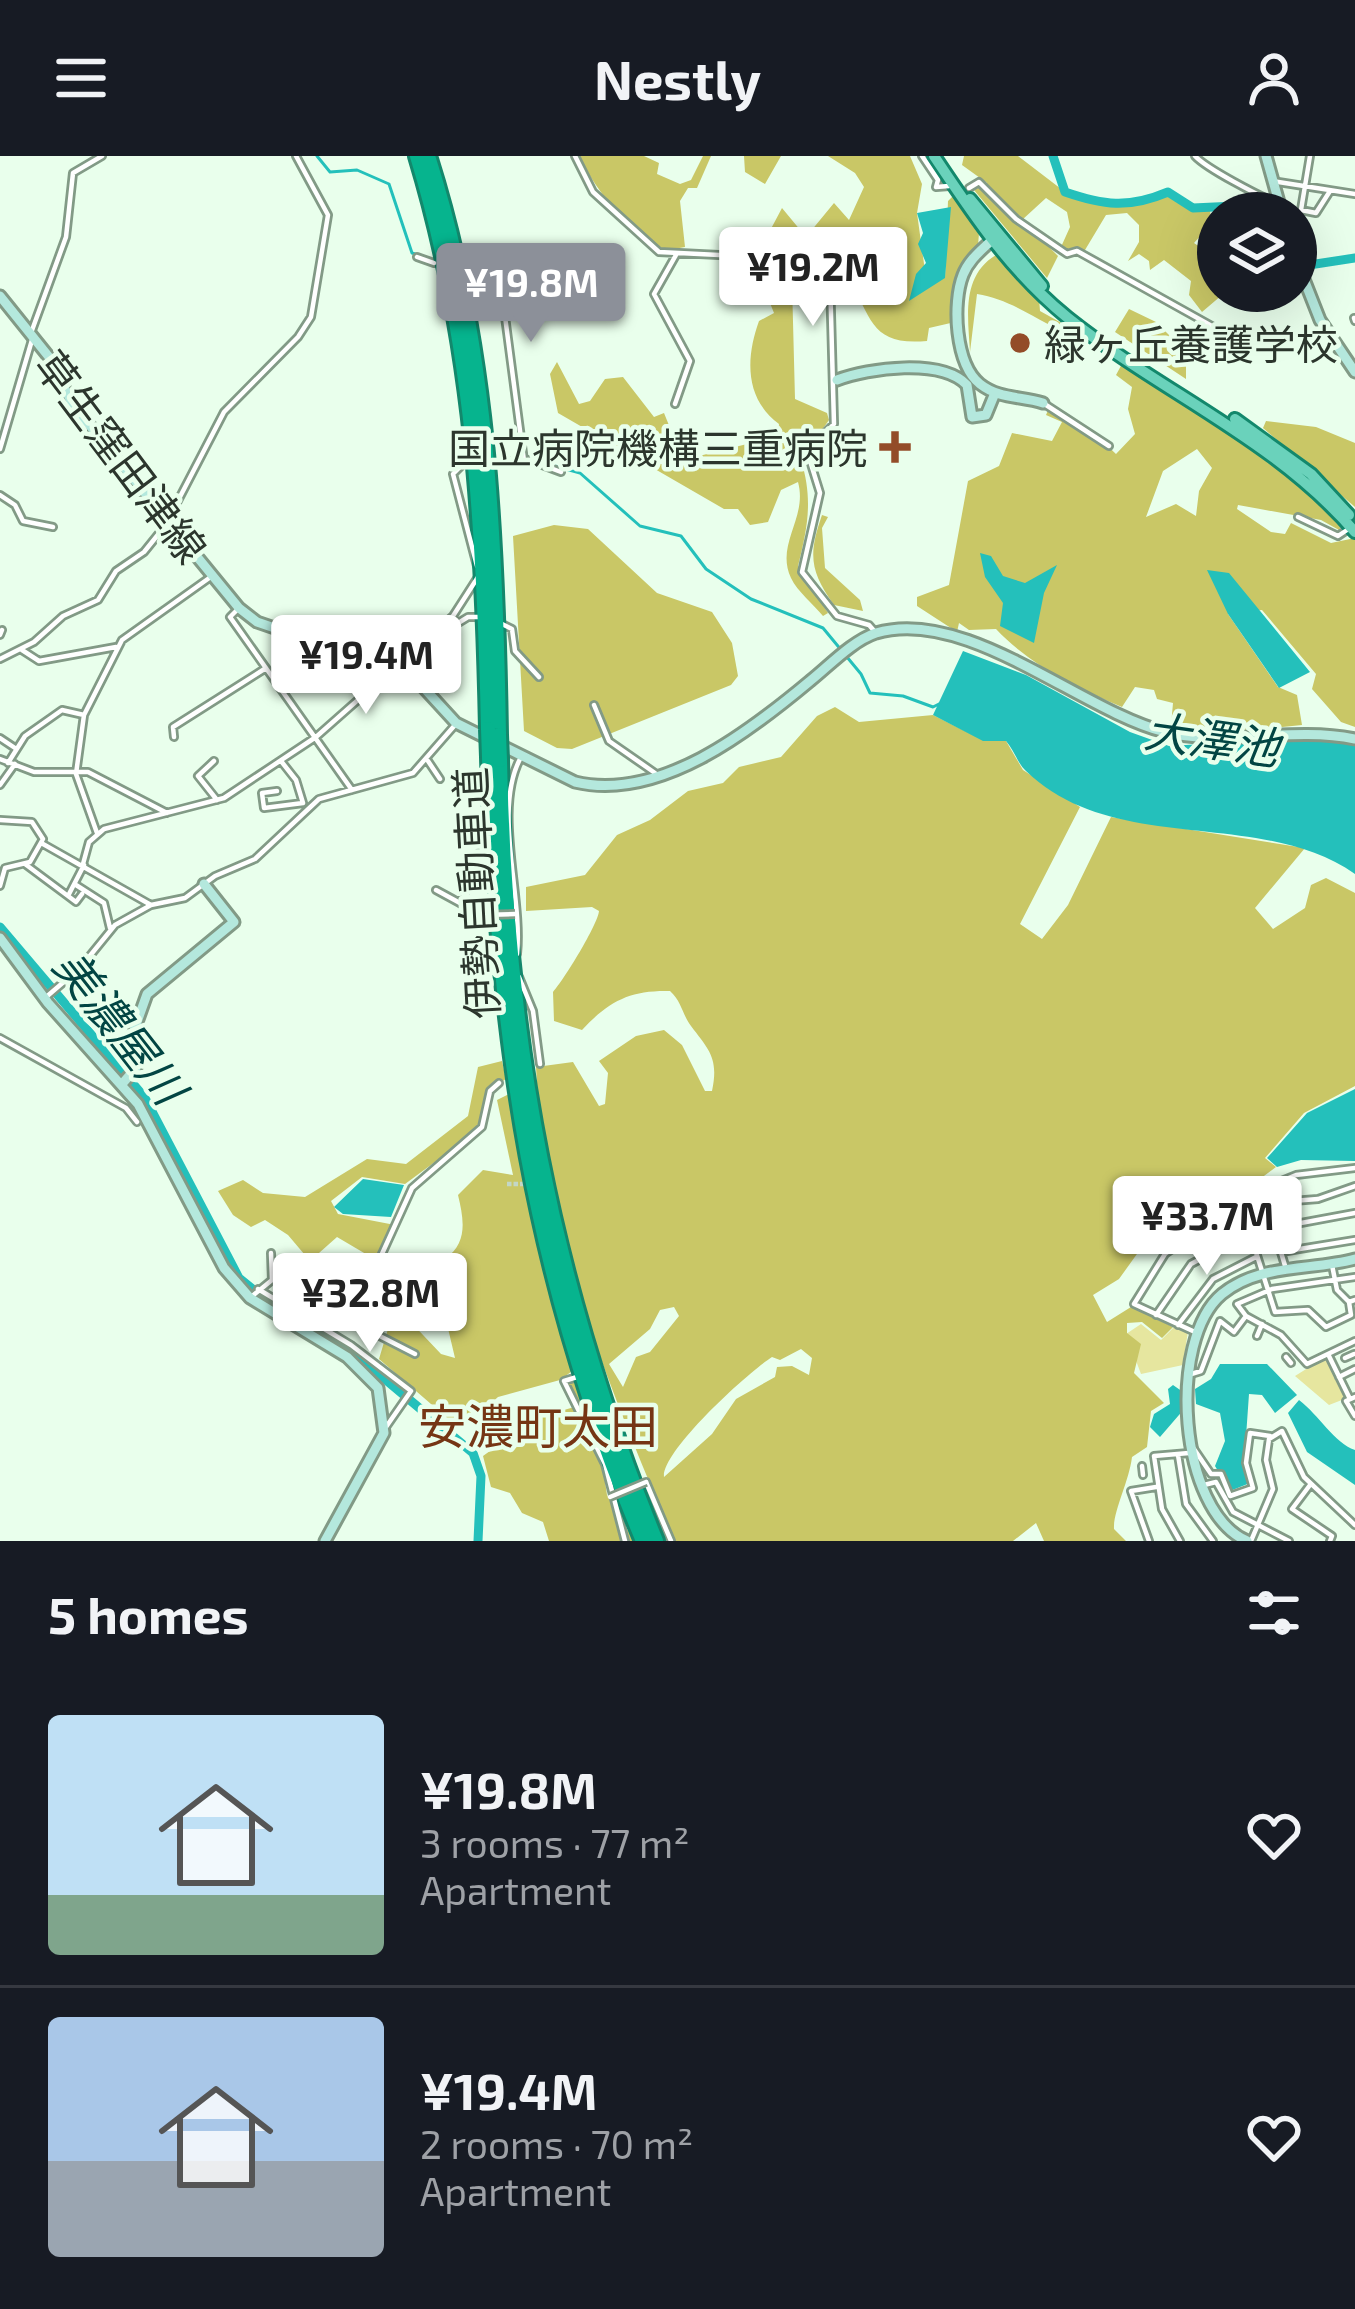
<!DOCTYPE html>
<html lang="en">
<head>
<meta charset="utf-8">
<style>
  :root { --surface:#171b24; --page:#20242c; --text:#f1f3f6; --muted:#9ea1a6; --line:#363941; --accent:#8c9099 }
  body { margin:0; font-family:"Exo 2","Noto Sans JP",sans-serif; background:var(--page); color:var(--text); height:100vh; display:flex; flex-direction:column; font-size:45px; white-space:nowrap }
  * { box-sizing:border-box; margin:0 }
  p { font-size:39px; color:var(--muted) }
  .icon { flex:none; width:66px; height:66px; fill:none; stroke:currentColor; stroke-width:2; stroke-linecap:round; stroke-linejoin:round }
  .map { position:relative; height:1385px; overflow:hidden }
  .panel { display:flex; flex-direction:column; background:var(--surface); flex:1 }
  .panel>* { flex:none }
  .buttons { position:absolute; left:1197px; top:36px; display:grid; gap:24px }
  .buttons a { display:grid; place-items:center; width:120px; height:120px; border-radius:50%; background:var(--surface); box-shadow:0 12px 48px #0002; font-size:60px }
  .price { position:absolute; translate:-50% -102px; padding:0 27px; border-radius:12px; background:#fff; color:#222; font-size:39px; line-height:78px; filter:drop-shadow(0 3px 6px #0008) }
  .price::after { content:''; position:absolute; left:50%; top:72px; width:36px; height:27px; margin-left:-18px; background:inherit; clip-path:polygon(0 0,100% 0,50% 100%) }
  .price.active { background:var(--accent); color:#fff }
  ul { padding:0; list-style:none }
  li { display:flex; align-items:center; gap:36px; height:300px; padding:0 48px }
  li+li { border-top:3px solid var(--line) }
  li span { display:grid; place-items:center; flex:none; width:336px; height:240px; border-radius:12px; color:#555 }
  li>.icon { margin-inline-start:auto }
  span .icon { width:144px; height:144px; fill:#fffc; stroke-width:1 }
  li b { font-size:51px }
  h2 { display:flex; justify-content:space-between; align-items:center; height:144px; padding:0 48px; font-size:51px }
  header { display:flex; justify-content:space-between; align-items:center; height:156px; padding:0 48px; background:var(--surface); font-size:54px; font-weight:700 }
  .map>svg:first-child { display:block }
</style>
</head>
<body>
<header><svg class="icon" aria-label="menu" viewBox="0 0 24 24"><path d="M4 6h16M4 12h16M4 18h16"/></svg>Nestly<svg class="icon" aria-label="person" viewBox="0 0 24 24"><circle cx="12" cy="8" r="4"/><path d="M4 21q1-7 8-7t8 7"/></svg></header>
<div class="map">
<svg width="1355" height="1385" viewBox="0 0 1355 1385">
  <rect width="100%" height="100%" fill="#e9ffec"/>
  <path fill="#e6e69f" d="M1141 1168 1161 1184 1175 1170 1188 1175 1183 1209 1141 1218 1126 1178Z
    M1327 1200 1347 1242 1329 1249 1295 1220Z"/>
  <path fill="#c9c766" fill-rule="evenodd" d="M579 0H644L659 7 657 18 680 28 691 24 703 0H711L697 32H688L680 45 685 91 663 95C627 72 598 38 579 0Z
    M744 0H781L765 28 745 16Z
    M828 0H910L922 28 917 57 925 115 945 122 948 45 953 40 979 77 978 90 955 127V166L929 172 927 185C872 190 872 164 849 122L790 94 771 97 774 115 792 127 795 243 827 257 829 264 801 304C813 343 808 370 798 410L828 457 823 460C814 449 797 435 791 422 775 388 808 362 798 326L781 334 768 366 750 369 738 353H724L558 257 550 218 557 206 579 248 590 245 605 223 623 221 654 261 664 257 683 304 755 286H776L779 268C744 242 746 201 759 165L774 157 768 142 761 141 756 101 782 52 806 81 834 47 849 64 864 31 855 17Z
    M1018 0 1069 39 1123 49 1168 39 1210 53 1211 68 1194 87 1218 103V135H1237V146L1222 139 1202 156 1189 139 1191 125 1164 104 1150 114 1149 105 1139 98 1128 105 1139 86V69L1127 57 1106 59 1085 94 1074 99 1061 91 1070 71 1067 56 1046 42 1022 64 1058 100 1047 122 974 34 987 27 962 9 964 0Z
    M996 99 1039 142 1040 155 1083 179 1082 184C1045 171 1016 144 977 138L970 196C968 161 961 120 996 99Z
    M1129 153 1156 166 1186 196V223L1115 176Z
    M1123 206C1200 255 1280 300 1342 369L1339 374 1321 364 1238 349 1237 353 1271 376 1285 378 1291 367 1331 387 1355 382V571L1341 566 1312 533 1316 518 1262 454 1228 458 1278 531 1297 539 1302 569 1252 574 1171 570 1173 547 1157 543 1154 534 1135 531 1122 551C1076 531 1031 510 996 473L969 474 959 467 957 476 917 450V441L949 429 968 325 999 310 1012 277 1052 285 1062 266 1046 259 1049 252 1095 278 1116 298 1135 278 1128 253 1132 231 1116 219ZM1197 293 1212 312 1199 335 1196 360 1176 348 1146 361 1163 315Z
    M1266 265 1316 271 1355 287V351L1263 272Z
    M822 359 828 361 822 372 825 412 860 444 863 455 834 449C810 415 808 399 822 359Z
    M554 369 588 373 657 437 712 456 732 487 738 520 731 529 572 593 557 592 524 575 513 380Z
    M835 551 859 566 933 559 983 584 1006 585 1023 614 1080 651 1020 768 1042 783 1068 749 1111 661 1305 692 1255 752 1273 773 1305 752 1311 729 1326 722 1355 737V930L1304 957 1265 1002 1276 1011 1210 1060 1174 1080 1147 1084 1119 1123 1093 1139 1107 1166 1131 1151 1173 1171 1162 1182 1142 1166 1127 1167V1177L1141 1188 1134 1217 1164 1247 1151 1255 1147 1291 1132 1301C1129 1326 1113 1355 1114 1373L1126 1385H1044L1036 1367 1013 1385H674C611 1235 543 1076 536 911L573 906 599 950 605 948 608 917 599 905 636 880 664 874 682 889 705 935H712C719 902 709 894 691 870 682 858 682 846 670 835 630 834 609 845 582 874L554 865 553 836C564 824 598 768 599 755L592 751 526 755V731L585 719 617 679 650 664 688 635 723 627 739 611 781 601 817 560ZM674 1151 679 1160 650 1196 636 1201 623 1231 609 1208 650 1173 660 1154ZM801 1193 812 1202 809 1219 792 1210 777 1211 775 1221 736 1243 712 1278 664 1321C661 1296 746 1218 772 1201L780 1204Z
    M502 905 506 923 492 932 481 972 405 1028 362 1021 331 1045 338 1058 395 1069 376 1104 337 1081 310 1105 288 1079 265 1064 251 1071 233 1059 218 1035 243 1024 263 1037 305 1041 367 1003 406 1008 468 960 478 911Z
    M511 937 524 1018 575 1213 560 1224 498 1241 461 1274 379 1203 388 1173 406 1161 441 1198 455 1202 442 1147 450 1130 445 1103C468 1087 464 1064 458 1039L483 1014 513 1019 497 944Z
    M578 1224 600 1291 607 1339 634 1385H549L543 1366 522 1357 510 1337 491 1331 483 1300 512 1279 518 1267 578 1250 568 1228Z"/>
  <path fill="#24c0bb" d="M951 51 945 122 909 145 916 118 926 107 918 88 923 77 917 57Z
    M980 397 991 400 1003 420 1025 427 1057 409 1044 437 1034 487 1000 470 1003 447 985 421Z
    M1207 414 1229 417 1310 516 1279 532 1228 458Z
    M963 495 1026 519 1130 576 1169 590 1303 582 1355 589V718C1259 651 1115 701 1026 615 1018 608 1014 594 1006 585H983L933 559Z
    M1355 933V1005L1301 1004 1277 1011 1267 1002 1307 957Z
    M363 1023 404 1029 391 1061 343 1058 334 1051Z
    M1220 1208H1267L1297 1239 1275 1257 1262 1239 1249 1238 1244 1309 1250 1327 1230 1335 1215 1310 1225 1285 1220 1257 1196 1248 1195 1233 1211 1223Z
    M1173 1229 1183 1236 1185 1252 1160 1281 1150 1271 1154 1258 1170 1248 1168 1233Z
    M1299 1244C1319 1259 1334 1287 1355 1294V1329L1307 1296 1288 1257Z"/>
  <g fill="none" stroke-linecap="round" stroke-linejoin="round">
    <path stroke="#24c0bb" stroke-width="3" d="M317 0 330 16 357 14 389 28 412 97 437 105
      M472 116 503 129 526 302 580 317 640 370 681 380 706 413 751 443 823 472 861 518 870 537 903 540 933 551 941 547"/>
    <path stroke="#24c0bb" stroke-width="9" d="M1053 0 1065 36C1103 49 1128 53 1168 36L1193 52 1257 49 1258 57
      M1296 111 1355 102
      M0 771 145 942 239 1122 277 1153 349 1193 473 1297 481 1320 478 1385"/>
    <path stroke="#c3d7c6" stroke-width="4.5" stroke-dasharray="4.5 2" stroke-linecap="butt" d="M507 1028H531"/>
    <g stroke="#829a86" stroke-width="10">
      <path id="street" d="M575 0 593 36 659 96 778 102
        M922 0 938 24 936 31 949 30
        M1195 0C1207 13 1258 39 1276 47
        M1310 0 1301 54 1316 57 1330 35
        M1272 25 1355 38
        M969 32 979 26 1016 63 1067 98 1077 95 1237 184
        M417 101 434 107
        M472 119 501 130 524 305
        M830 122 834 268 807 295 820 337 802 416 837 460 869 469 876 477
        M1354 162 1355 165
        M31 177 66 81 73 17 102 0
        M1043 247 1109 290
        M675 248 690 205 654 138 676 99
        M0 293 32 184
        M506 306 529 304 561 316
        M461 310 453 318 477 410
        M0 339 15 349 23 365 53 371
        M1298 361 1338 380 1350 372
        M169 362 224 256 298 181 311 161 328 59 296 0
        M237 454 230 461 352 634
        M502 468 512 473 515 495 539 521
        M0 479 2 474
        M429 485 468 461H481
        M22 494 39 505 116 491
        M0 503 34 486 63 460 98 444 116 415 144 396 169 365
        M594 549 609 585 655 617
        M174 581 173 571 266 512
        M0 582 15 592
        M0 603 34 616H88L167 657
        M214 605 198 620 217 644
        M281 605 296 624 303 647
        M428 605 440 623
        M8 607 25 580 62 554 84 559
        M0 629 15 608
        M277 635 262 637 264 652 303 647
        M0 664 32 666 43 683 30 706 5 712 0 730
        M97 677 76 618 84 559 122 484 212 420
        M43 688 151 749
        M25 708 68 740 84 709
        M83 708 89 686 104 673 224 642 316 581 453 460 478 421
        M76 729 104 747 110 772
        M436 734 482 759
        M68 740 76 746 82 738
        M461 748 479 697
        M517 798C523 740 493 655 520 603
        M519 821 533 855 540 908
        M45 842 80 812 115 769 151 749 185 742 215 720 255 703 319 643 413 617 455 569
        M0 882 126 952 137 966
        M1240 1046 1260 1033
        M1267 1047 1318 1043 1355 1030
        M1274 1072 1355 1057
        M1281 1096 1355 1084
        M1332 1109 1337 1134 1349 1146 1355 1144
        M1286 1113 1262 1033 1296 1019 1355 1012
        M1355 1121 1272 1133 1237 1148 1246 1160 1281 1179 1307 1208 1355 1185
        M258 1133 351 1189 411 1235 386 1271
        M251 1141 272 1124 271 1097
        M325 1156 343 1112 355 1122
        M335 1157 349 1127 381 1100 412 1032 482 971 490 935 499 927
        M1156 1159 1191 1108 1247 1078
        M301 1160 310 1129 330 1139
        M317 1168 329 1154 415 1198
        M1178 1169 1213 1123 1256 1101
        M1195 1176 1134 1148 1165 1098 1240 1046 1275 1156 1308 1154 1326 1171 1351 1159 1349 1146
        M1257 1180 1262 1168
        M1328 1198 1350 1243
        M1286 1201 1291 1207
        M1345 1202 1354 1198
        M1188 1219 1201 1215 1220 1165 1234 1176 1246 1160
        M577 1221 564 1225 605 1308 625 1385
        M1339 1221 1355 1213
        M1355 1241 1346 1245 1355 1260
        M1194 1293 1211 1318H1221L1230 1340 1253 1332 1246 1307 1250 1277 1270 1280
        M1178 1299 1186 1348 1213 1385
        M1142 1310 1143 1319
        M646 1326 671 1385
        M1204 1329 1216 1326 1233 1356 1289 1385
        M1310 1329 1292 1353 1332 1380 1330 1385
        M1149 1385 1131 1335 1156 1331
        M1180 1385 1162 1353 1154 1300 1189 1297
        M1251 1385 1273 1333 1266 1304 1269 1283 1282 1275 1304 1321 1355 1369"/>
    </g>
    <g stroke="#829a86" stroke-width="15">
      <path id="secondary" d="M1266 0 1282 57
        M994 82C982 94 969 103 963 119 952 147 955 208 980 228 999 243 1021 240 1043 247
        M1296 103 1320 164 1355 216
        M0 140 49 201 73 249 239 452 257 466 412 519 456 567 575 626C659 646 749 576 810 525 829 510 852 485 876 477 966 450 1081 555 1165 576 1220 591 1292 570 1355 583
        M837 224C869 212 941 202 967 229L972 261 986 259 995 237
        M0 782 48 847 138 948 224 1112 250 1142 347 1201 378 1232 384 1277 325 1385
        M122 928 136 912 132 880 147 838 234 766 204 728
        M1247 1385C1178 1355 1167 1184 1222 1138 1260 1107 1311 1115 1355 1103"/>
    </g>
    <g stroke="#13886c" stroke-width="16">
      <path id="primary" d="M934 0C974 60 1011 116 1068 162 1162 237 1275 283 1355 376
        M970 43 1042 130
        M1235 263 1311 318 1349 359"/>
    </g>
    <g stroke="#13886c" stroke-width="20">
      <path id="highway" d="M417 0C474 188 484 378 488 573
        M428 0C488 187 496 383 499 579
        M489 601C497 881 533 1125 643 1385
        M500 604C505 883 551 1126 656 1385"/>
    </g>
    <use href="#street" stroke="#fff" stroke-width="4.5"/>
    <use href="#secondary" stroke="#b4e8dd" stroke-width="9"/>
    <use href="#primary" stroke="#6ad2bb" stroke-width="10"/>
    <use href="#highway" stroke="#06b48e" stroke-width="14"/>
    <g stroke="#829a86" stroke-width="10" stroke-linecap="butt">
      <path id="street-bridge" d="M482 759 515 758
        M610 1341 646 1326"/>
    </g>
    <g stroke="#13886c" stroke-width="20" stroke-linecap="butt">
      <path id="highway-bridge" d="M488 573 489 601
        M499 579 500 604"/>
    </g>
    <use href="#street-bridge" stroke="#fff" stroke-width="4.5"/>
    <use href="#highway-bridge" stroke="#06b48e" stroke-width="14"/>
  </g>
  <g fill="#934c28" stroke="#e9ffec" stroke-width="4.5">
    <circle cx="1020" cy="187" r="12"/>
    <path d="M889 273h12v12h12v12h-12v12h-12v-12h-12v-12h12z"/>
  </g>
  <g text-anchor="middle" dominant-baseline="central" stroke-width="9" stroke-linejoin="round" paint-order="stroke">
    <g font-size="42" fill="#2c362d" stroke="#e9ffec" text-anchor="start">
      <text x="1044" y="187">緑ヶ丘養護学校</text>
      <text x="868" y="291" text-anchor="end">国立病院機構三重病院</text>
    </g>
    <g font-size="42" fill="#2c362d" stroke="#e9ffec">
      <text transform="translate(122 300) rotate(53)">草生窪田津線</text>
      <text transform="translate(475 737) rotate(-93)">伊勢自動車道</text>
    </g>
    <g font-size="45" font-style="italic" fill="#024543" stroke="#e9ffec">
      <text transform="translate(1212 582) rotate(8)">大澤池</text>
      <text transform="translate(121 870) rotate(52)">美濃屋川</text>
    </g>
    <g font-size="48" fill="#753514" stroke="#e9ffec">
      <text x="538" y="1269">安濃町太田</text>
    </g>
  </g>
</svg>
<div class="buttons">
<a><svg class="icon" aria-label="layers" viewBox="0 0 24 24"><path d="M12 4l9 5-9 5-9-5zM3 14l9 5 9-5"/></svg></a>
</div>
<b class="price" style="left:813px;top:173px">¥19.2M</b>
<b class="price active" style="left:531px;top:189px">¥19.8M</b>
<b class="price" style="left:366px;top:561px">¥19.4M</b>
<b class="price" style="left:1207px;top:1122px">¥33.7M</b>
<b class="price" style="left:370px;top:1199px">¥32.8M</b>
</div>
<section class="panel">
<h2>5 homes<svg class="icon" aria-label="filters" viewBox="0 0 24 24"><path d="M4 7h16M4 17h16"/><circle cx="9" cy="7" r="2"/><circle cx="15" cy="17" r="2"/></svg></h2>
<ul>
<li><span style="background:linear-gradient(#bfe0f5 75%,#7fa58c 0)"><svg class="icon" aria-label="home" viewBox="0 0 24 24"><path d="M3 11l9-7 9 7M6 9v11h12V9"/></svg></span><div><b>¥19.8M</b><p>3 rooms · 77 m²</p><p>Apartment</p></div><svg class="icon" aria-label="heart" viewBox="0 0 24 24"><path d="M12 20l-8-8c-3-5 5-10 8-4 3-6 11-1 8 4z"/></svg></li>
<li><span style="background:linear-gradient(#a9c7e8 60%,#9aa5b1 0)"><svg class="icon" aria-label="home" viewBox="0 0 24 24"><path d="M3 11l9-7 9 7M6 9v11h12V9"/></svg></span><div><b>¥19.4M</b><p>2 rooms · 70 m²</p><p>Apartment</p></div><svg class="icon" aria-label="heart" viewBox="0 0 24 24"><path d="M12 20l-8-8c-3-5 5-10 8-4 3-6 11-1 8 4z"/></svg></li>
</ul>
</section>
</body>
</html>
